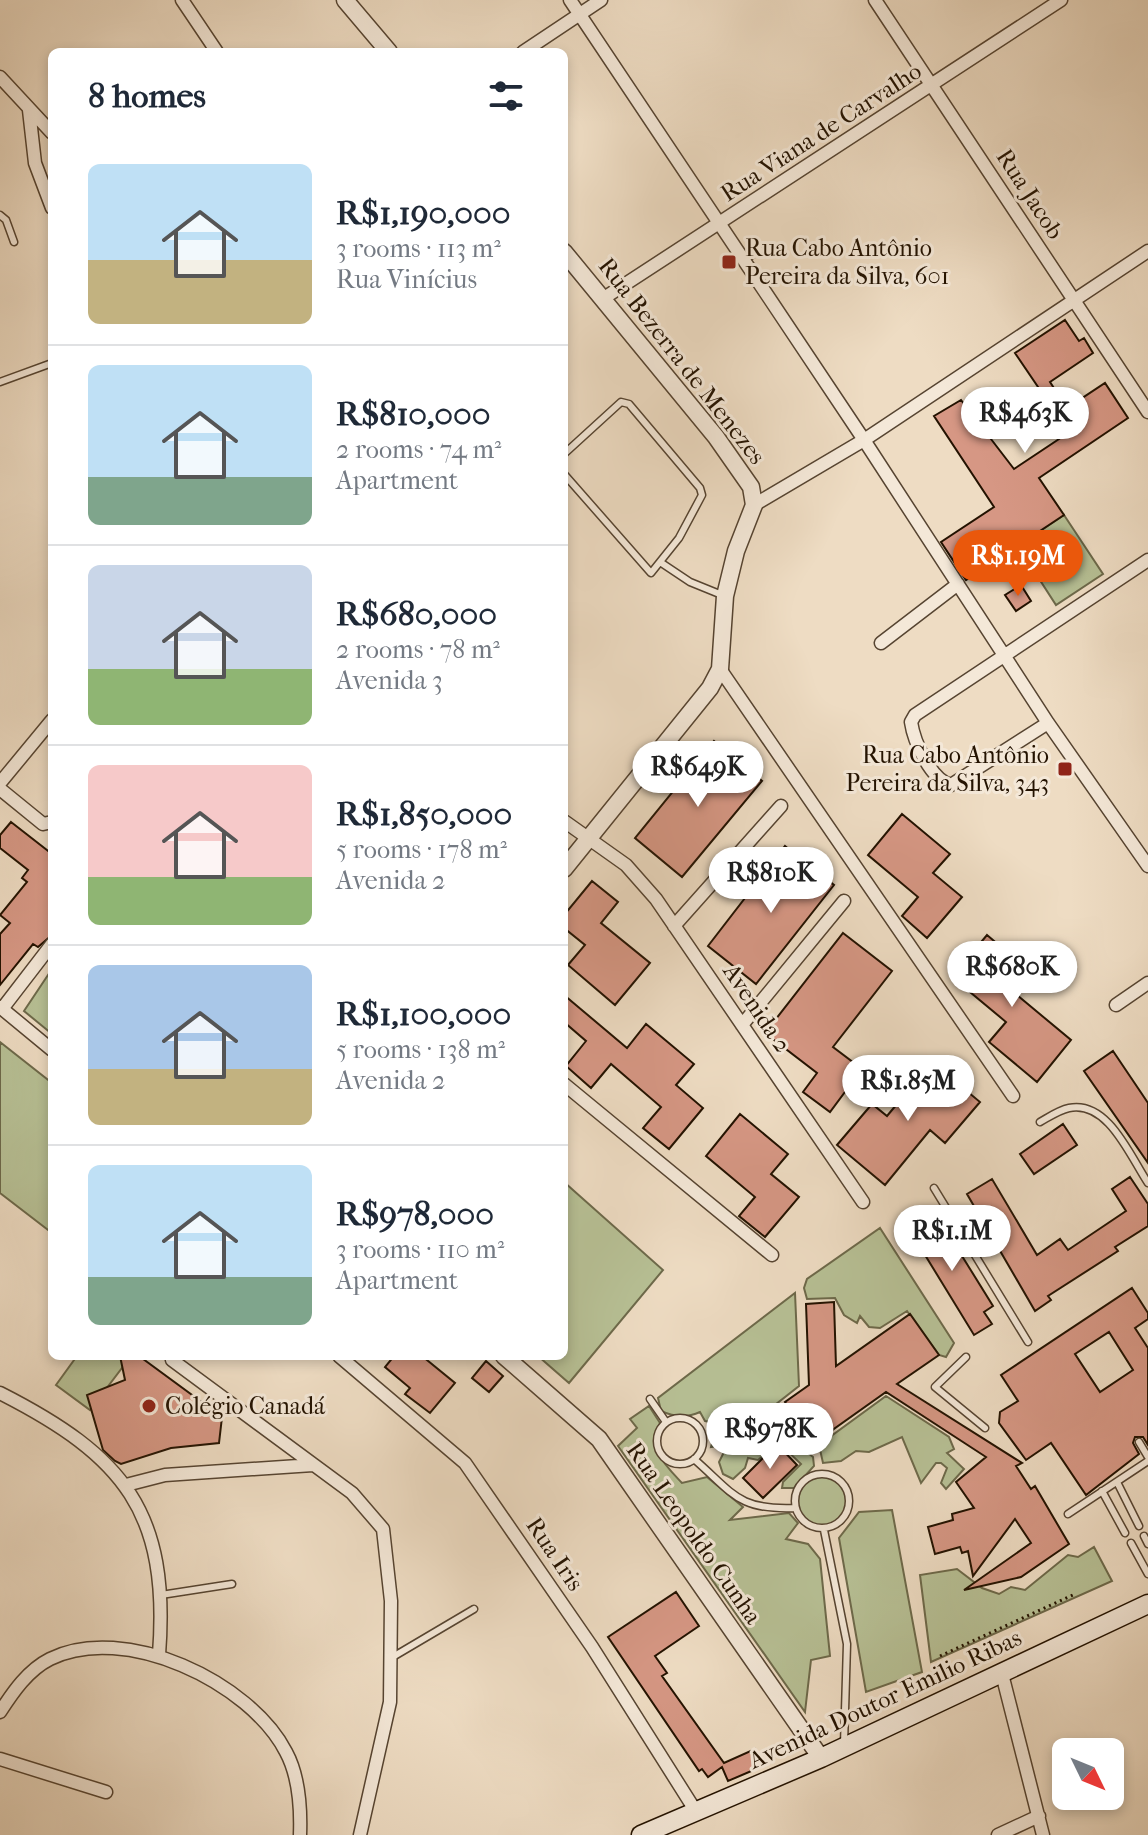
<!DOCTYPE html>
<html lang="en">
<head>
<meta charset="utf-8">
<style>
  :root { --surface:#fff; --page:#f2f2f3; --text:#1f2937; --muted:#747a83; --line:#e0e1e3; --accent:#ea580c }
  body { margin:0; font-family:"IM FELL French Canon",serif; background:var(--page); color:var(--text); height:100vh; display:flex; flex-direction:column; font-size:30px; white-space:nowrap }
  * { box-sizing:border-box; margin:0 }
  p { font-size:26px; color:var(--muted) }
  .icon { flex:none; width:44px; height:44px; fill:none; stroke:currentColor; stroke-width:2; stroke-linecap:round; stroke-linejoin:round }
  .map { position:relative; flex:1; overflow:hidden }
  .details { position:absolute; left:48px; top:48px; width:520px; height:1312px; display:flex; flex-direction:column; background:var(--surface); border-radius:12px; box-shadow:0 4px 12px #0003 }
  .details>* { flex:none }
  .needle { width:52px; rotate:133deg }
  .fabs { position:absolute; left:1052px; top:1738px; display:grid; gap:16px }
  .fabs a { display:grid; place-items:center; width:72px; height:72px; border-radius:12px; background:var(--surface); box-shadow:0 4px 12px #0003; font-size:40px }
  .price { position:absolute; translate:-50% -68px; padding:0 18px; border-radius:28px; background:#fff; color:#222; font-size:26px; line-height:52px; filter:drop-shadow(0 2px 4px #0008) }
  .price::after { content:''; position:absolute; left:50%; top:48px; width:24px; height:18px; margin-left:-12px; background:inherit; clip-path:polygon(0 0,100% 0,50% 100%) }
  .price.on { background:var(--accent); color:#fff }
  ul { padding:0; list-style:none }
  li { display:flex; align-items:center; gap:24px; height:200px; padding:0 40px }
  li+li { border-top:2px solid var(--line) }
  li span { display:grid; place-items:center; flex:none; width:224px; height:160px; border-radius:12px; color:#555 }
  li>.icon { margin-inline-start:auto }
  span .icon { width:96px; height:96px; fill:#fffc; stroke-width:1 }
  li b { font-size:34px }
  h2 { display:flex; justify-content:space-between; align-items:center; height:96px; padding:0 40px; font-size:34px }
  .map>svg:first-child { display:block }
</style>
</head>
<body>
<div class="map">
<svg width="1148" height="1835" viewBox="0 0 1148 1835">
  <rect width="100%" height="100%" fill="#eedcc3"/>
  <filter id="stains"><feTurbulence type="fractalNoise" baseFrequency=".0025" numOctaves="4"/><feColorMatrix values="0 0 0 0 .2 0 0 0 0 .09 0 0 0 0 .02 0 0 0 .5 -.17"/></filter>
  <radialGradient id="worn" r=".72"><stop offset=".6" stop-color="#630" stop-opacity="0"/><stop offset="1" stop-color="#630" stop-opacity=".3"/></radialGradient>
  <path fill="#b7c095" stroke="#6d694a" stroke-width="2" d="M1064 515 1103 574 1056 605 1018 546Z
    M52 969V1034L24 1011Z
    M0 1042 52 1083V1233L0 1193Z
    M564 1182 663 1270 569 1383 538 1356H564Z
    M880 1228 954 1343 946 1357 939 1355 907 1311 880 1328 869 1327 860 1316 857 1323 844 1315 835 1298 807 1299 804 1288 807 1279Z
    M795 1293 799 1386 775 1405 782 1432 813 1457 814 1466 794 1488H782L783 1482 801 1464 779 1443 758 1460 748 1458 745 1468 733 1479 723 1474 719 1462 725 1450 735 1444 711 1447 715 1432 723 1424 705 1421 700 1412C687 1418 674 1417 661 1411L658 1398Z
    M77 1356H131L90 1410 56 1385Z
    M886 1396 949 1437 954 1449 947 1453 964 1469 946 1489 941 1483 947 1468 941 1463H936L921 1483 902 1437 869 1452 856 1451 841 1461 823 1463 819 1445Z
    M649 1406 660 1423C648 1450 664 1464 682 1483L707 1477 743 1507 730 1520 789 1513 798 1523 786 1539 808 1544 820 1559 830 1656 811 1660 805 1712 618 1446 637 1428 630 1419Z
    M797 1501a25 25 0 1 1 50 0a25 25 0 1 1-50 0Z
    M892 1510 922 1672 866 1692 839 1538 859 1512Z
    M1094 1547 1112 1581 931 1662 920 1575 957 1569 982 1588 999 1594 1011 1587 1025 1590 1068 1555 1078 1557Z"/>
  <path fill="#d69784" stroke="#231200" stroke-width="2" fill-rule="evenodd" d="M1065 320 1079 341 1084 338 1093 353 1050 382 1067 408 1105 383 1128 418 1039 478 1064 515 966 580 941 542 994 507 934 416 961 400 1014 469 1059 439 1047 421 1057 415 1015 353Z
    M1021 585 1031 601 1016 611 1005 595Z
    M714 741 762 781 682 877 635 838Z
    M902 814 950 854 933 873 962 897 927 938 902 916 918 897 868 855Z
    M11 822 52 854V935L38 947 33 944 0 985V934L10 923 0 915 27 882 22 878 28 870 0 848V835Z
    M785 846 834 885 756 984 708 946Z
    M592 881 618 902 601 923 650 963 615 1005 568 965 585 945 564 928V915Z
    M843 933 892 971 833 1047 862 1069 830 1112 803 1092 817 1073 765 1033Z
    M987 935 1034 975 1017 995 1071 1040 1037 1082 989 1042 1006 1022 952 977Z
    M564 995 627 1048 646 1024 694 1064 676 1085 703 1108 669 1149 643 1128 661 1107 611 1064 591 1088 566 1066 586 1041 564 1022Z
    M1113 1051 1148 1103V1163L1084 1071Z
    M932 1062 980 1102 945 1143 930 1130 885 1185 837 1145 872 1104 887 1116Z
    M740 1114 788 1154 771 1174 799 1197 765 1237 739 1216 755 1197 706 1156Z
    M1063 1124 1077 1145 1034 1174 1020 1154Z
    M1130 1177 1148 1204V1226L1115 1247 1118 1251 1048 1296 1051 1300 1035 1311 967 1194 992 1179 1037 1255 1060 1239 1068 1250 1126 1211 1112 1189Z
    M920 1209 939 1241 949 1235 993 1306 984 1312 992 1324 974 1335 903 1219Z
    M1132 1288 1148 1313V1319L1135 1328 1148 1348V1445L1143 1437H1135L1133 1443 1139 1454 1086 1495 1051 1443 1026 1460 999 1423 1000 1412 1018 1401 1001 1375ZM1109 1332 1133 1370 1100 1392 1075 1354Z
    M834 1302 836 1366 910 1314 939 1355 897 1384 1022 1463 1016 1466 1031 1489 1035 1486 1069 1544 1021 1577 964 1590 1031 1543 1015 1519 973 1576 968 1551 962 1553 960 1547 935 1554 928 1527 953 1520 952 1514 974 1508 956 1482 986 1457 886 1392 814 1443 785 1402 809 1385 806 1304Z
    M120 1356H139L222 1417 219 1443 171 1448 121 1464 115 1461 103 1450 87 1395 125 1380Z
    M394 1356H422L455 1383 430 1413 405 1394 410 1388 385 1367Z
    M486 1361 503 1376 489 1392 472 1378Z
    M777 1444 797 1465 763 1498 743 1478Z
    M676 1592 699 1626 655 1656 667 1673 662 1676 724 1763 755 1749 763 1766 728 1781 722 1767 708 1777 702 1769 699 1771 608 1637Z"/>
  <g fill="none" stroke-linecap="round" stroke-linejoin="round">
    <g stroke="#564431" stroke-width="9">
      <path id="service" d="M0 215 6 220 14 242
        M744 260 760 250
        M0 382 52 363
        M564 454 621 402 629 404 700 488 702 495 679 538 651 573 564 474
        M660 562 690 582 722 595
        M1040 1122C1049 1117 1059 1110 1069 1108 1108 1100 1130 1156 1148 1183
        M934 1188 1028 1342
        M966 1357 935 1387 985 1428
        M650 1399 666 1422
        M657 1441a23 23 0 1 1 46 0a23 23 0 1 1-46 0Z
        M1139 1442 1148 1457
        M694 1459C734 1494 738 1510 794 1508
        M795 1501a27 27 0 1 1 54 0a27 27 0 1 1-54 0Z
        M1117 1482 1139 1526
        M1102 1491 1125 1533
        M1068 1514 1148 1461
        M824 1530 847 1644 844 1744
        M1144 1536 1148 1544
        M1131 1543 1148 1574
        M161 1595 232 1584
        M391 1658 474 1609"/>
    </g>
    <g stroke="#564431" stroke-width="15">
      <path id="minor" d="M182 0 217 52
        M570 0 864 440 1048 723 1148 866
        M875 0 1148 412
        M523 52 601 0
        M0 77 52 133
        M29 110 35 163 52 208
        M604 298 1061 0
        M754 505 864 440 1148 251
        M881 643 958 584
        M720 669 1013 1096
        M1048 723 951 785C931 780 914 742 911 722L915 715 1148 560
        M0 783 52 720
        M0 789 43 824 52 822
        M564 821 626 865 656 899 863 1202
        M674 926 781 806
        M1116 1005 1148 983
        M0 1007 52 1050
        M2 1009 52 944
        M742 1025 844 901
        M564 1084 772 1255
        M339 1356 465 1463 592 1647 695 1810
        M172 1360 352 1493 383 1529 391 1601 390 1702 360 1835
        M0 1393C124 1456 170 1512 159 1655
        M126 1485 165 1475 313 1465
        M1002 1674 1043 1835
        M0 1712C13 1692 28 1670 50 1659 124 1622 250 1682 286 1752 299 1776 301 1808 300 1835
        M0 1759 106 1792
        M998 1835 1039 1816"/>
    </g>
    <g stroke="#564431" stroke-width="19">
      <path id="tertiary" d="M345 0 389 52
        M564 252 716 437 751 487 754 505 736 551 725 596 720 669 710 688 564 869
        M504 1356 599 1439 821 1758"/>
    </g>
    <g stroke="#231200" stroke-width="21">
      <path id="secondary" d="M641 1835 821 1758 1148 1604"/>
    </g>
    <path stroke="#231200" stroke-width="3" stroke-dasharray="2 4" stroke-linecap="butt" d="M940 1656 1075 1594"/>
    <use href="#service" stroke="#f4e8d8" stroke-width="6"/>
    <use href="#minor" stroke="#f4e8d8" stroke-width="12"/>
    <use href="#tertiary" stroke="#f4e8d8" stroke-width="16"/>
    <use href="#secondary" stroke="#f4e8d8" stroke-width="18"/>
  </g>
  <g fill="#8f2418" stroke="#f4e8d8" stroke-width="3">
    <rect x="721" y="254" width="16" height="16" rx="4"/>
    <rect x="1057" y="761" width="16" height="16" rx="4"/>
    <circle cx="149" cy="1406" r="8"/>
  </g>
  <g text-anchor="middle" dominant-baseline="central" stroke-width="6" stroke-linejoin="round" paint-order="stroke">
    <g font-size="24" fill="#231200" stroke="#f4e8d8">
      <text transform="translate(821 132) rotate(-33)">Rua Viana de Carvalho</text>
      <text transform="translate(1030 194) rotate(57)">Rua Jacob</text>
      <text transform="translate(682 361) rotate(52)">Rua Bezerra de Menezes</text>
      <text transform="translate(757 1008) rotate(56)">Avenida 2</text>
      <text transform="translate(694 1533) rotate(55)">Rua Leopoldo Cunha</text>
      <text transform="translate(555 1554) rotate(56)">Rua Iris</text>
      <text transform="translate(885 1699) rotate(-25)">Avenida Doutor Emilio Ribas</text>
    </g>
    <g font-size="24" fill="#231200" stroke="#f4e8d8" text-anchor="start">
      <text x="745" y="248">Rua Cabo Antônio<tspan x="745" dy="28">Pereira da Silva, 601</tspan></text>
      <text x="1049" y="755" text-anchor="end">Rua Cabo Antônio<tspan x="1049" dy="28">Pereira da Silva, 343</tspan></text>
      <text x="165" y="1406">Colégio Canadá</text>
    </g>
  </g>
  <rect width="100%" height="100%" filter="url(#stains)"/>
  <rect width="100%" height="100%" fill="url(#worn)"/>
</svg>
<div class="fabs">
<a><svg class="needle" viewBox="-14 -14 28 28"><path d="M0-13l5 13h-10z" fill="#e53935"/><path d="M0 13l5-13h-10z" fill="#747a83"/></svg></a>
</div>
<b class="price" style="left:1025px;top:455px">R$463K</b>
<b class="price on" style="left:1018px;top:598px">R$1.19M</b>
<b class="price" style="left:698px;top:809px">R$649K</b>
<b class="price" style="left:771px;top:915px">R$810K</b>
<b class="price" style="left:1012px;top:1009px">R$680K</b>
<b class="price" style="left:908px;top:1123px">R$1.85M</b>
<b class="price" style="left:952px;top:1273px">R$1.1M</b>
<b class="price" style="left:770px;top:1471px">R$978K</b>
<section class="details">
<h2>8 homes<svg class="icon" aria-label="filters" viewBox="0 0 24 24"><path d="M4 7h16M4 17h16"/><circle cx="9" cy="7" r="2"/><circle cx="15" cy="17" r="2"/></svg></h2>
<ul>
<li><span style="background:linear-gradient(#bfe0f5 60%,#c2b280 0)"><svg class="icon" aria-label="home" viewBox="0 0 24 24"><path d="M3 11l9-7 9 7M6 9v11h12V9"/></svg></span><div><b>R$1,190,000</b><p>3 rooms · 113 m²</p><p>Rua Vinícius</p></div></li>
<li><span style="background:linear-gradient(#bfe0f5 70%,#7fa58c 0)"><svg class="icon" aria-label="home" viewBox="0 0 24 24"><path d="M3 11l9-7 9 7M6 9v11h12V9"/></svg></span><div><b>R$810,000</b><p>2 rooms · 74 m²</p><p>Apartment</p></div></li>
<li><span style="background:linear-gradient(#c9d6e8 65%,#8fb573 0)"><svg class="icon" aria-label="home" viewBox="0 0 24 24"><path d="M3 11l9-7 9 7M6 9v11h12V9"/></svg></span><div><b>R$680,000</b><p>2 rooms · 78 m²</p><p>Avenida 3</p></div></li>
<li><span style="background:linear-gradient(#f6c9c9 70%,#8fb573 0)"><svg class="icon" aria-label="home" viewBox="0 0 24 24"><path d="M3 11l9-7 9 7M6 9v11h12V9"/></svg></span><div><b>R$1,850,000</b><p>5 rooms · 178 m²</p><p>Avenida 2</p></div></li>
<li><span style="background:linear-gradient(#a9c7e8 65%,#c2b280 0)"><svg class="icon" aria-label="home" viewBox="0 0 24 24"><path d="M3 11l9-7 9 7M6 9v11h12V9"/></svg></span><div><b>R$1,100,000</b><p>5 rooms · 138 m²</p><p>Avenida 2</p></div></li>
<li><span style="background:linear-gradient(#bfe0f5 70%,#7fa58c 0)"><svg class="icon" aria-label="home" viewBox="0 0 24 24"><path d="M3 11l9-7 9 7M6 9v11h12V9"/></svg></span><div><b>R$978,000</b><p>3 rooms · 110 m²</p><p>Apartment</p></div></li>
</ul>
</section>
</div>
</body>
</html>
